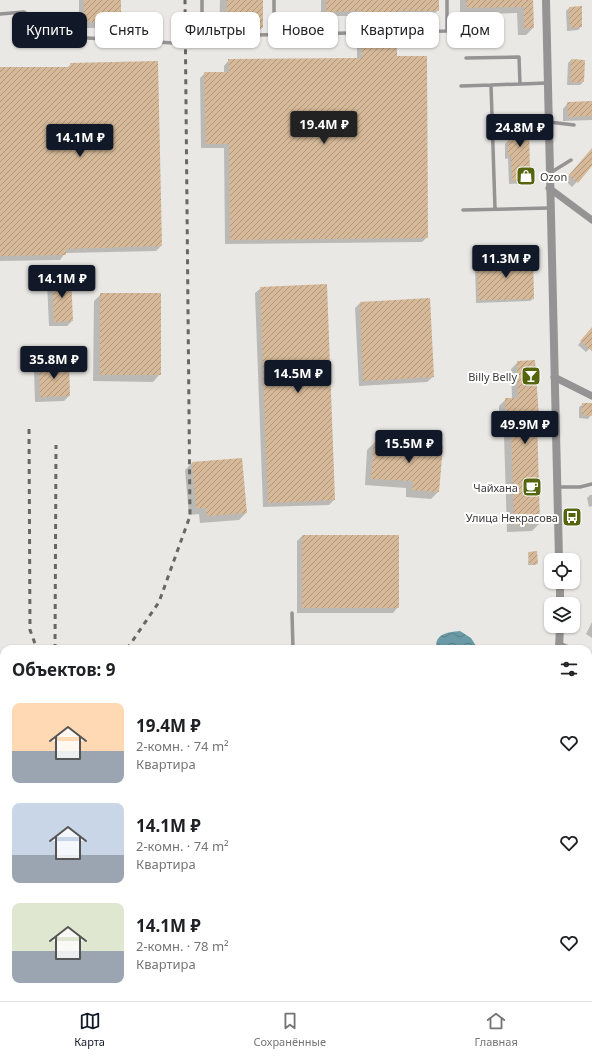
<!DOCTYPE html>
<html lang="ru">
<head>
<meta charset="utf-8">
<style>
  :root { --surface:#fff; --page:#f6f6f6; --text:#202124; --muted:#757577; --line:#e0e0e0; --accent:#111827 }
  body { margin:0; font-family:"Noto Sans",sans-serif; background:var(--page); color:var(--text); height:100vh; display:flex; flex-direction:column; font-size:15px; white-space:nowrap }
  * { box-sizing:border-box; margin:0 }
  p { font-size:13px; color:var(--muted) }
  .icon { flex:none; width:22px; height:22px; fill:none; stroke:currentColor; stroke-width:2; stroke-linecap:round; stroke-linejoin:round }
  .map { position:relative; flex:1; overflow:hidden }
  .details { position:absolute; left:0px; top:645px; width:592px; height:356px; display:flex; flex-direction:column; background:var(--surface); border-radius:12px 12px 0 0; box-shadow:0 1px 3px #0004 }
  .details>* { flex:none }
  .guide { position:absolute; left:12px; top:12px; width:568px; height:36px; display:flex; gap:8px }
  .tools { position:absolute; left:544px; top:553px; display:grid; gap:8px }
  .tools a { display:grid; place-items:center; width:36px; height:36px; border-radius:8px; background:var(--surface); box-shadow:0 1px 3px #0004; font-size:20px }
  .price { position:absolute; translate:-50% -34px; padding:0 9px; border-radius:4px; background:var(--accent); color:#fff; font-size:13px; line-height:26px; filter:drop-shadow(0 1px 2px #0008) }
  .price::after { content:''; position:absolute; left:50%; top:24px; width:12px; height:9px; margin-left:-6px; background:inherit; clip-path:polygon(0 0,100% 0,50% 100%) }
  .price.active { background:#222; color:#fff }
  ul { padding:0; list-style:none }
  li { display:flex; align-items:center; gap:12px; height:100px; padding:0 12px }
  li span { display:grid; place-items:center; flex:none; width:112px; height:80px; border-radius:8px; color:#555 }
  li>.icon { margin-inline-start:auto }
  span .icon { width:48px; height:48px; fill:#fffc; stroke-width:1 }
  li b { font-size:17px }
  h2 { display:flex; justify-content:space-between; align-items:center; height:48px; padding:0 12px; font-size:17px }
  .pill { padding:0 14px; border-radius:8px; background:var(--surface); box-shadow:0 1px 3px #0004; font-size:14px; line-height:36px }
  .pill.active { background:var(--accent); color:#fff }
  .tab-bar { display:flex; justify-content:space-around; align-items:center; height:56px; border-top:1px solid var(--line); background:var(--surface); font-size:11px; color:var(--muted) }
  .tab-bar a { display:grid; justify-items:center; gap:2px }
  .tab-bar .active { color:var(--accent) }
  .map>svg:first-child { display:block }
</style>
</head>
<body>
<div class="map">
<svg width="592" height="1001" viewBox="0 0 592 1001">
  <defs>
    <pattern id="forest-crowns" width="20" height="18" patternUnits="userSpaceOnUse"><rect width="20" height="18" fill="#9da882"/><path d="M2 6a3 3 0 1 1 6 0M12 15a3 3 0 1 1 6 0" fill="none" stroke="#818a6b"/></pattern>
    <pattern id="water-waves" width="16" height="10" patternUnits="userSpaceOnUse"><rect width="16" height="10" fill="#6a9aa6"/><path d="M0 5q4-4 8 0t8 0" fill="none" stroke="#587f88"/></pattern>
    <pattern id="building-hatch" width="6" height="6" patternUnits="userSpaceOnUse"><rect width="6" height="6" fill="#d5b998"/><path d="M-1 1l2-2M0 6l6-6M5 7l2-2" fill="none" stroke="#ae977d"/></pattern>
  </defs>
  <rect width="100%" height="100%" fill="#eae8e4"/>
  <path fill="url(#forest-crowns)" d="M0 726 4 731V844H1Z"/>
  <path fill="url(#water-waves)" d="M460 631 471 638 478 649H437C433 634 448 632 460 631Z"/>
  <path fill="#0003" d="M79 0H120V22L114 28H79Z
    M220 0H262V28L255 35 219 34Z
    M321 0H438V10L432 16H396V28L391 34H357L356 16H321Z
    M460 0H532L533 28 526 35H518L517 13 460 15Z
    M569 8 581 27 578 30 567 31 566 11Z
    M362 37 396 57 427 237 422 242 225 244 224 148H201L200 78 205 73H224V66L229 60 357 59V42Z
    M571 60 583 82 580 85H567L568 63Z
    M71 64 161 246 156 251 65 253 60 260 0 261V68H67Z
    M592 102V120L563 121V109L568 103Z
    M510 117 529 180 526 183 509 184 508 158 505 159V144L508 141 507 120Z
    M592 149V165L572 187 565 180Z
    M517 255 533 299 530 301 476 303 475 263 478 260H514Z
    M53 277 72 321 67 326H49L47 283Z
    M261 288 334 500 329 505 263 507 255 293Z
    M101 294 160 374 153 382 93 381 94 301Z
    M360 303 433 377 427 382 359 386 355 308Z
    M592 334V346L586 352 578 345 586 335Z
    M518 362 538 417 536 419 539 524 532 531 507 532 504 435H502V424L499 425V406L506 399H512L511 369Z
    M39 365 69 396 64 401 35 402 34 370Z
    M583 404 591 415 588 419 579 418V407Z
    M374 443 441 447 438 492 431 499 406 497V488L365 485 367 450Z
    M192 463 246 513 239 520 200 523 199 514 189 515 185 470Z
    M590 495H592V506L589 507 587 498Z
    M302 536 398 607 393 613H297V541Z
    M529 553 537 564 535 565H528Z
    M592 622V638L586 634Z
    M588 747 592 750V763L589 766Z
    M588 879 592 882V892L588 896Z
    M592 965V980L589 983 588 970Z
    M297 997H317L321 1001H294Z
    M345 997H393L389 1001H351Z
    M559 997H571L573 998 571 1001H556Z"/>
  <path fill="url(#building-hatch)" d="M84 0H121V22H84Z
    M227 0H263V28H226Z
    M326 0H439V11H397V29L361 30V11L326 12Z
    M466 0H533L534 28 524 29V7L467 8Z
    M582 6V27L570 28 569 7Z
    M397 35V56H427L428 238 230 240 229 144H206L204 72H229L228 59 362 58 361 36Z
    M571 59 585 60 584 82H570Z
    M158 61 162 246 66 249V255L0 256V67H70V63Z
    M592 101V116L568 117 567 102Z
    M510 116H529L530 180 512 181 511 156H508V140H511Z
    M592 148V166L578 183 569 175Z
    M516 254H533L534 299 478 300 477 260 516 259Z
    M52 276H71L73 321 54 322Z
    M327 284 335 500 268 503 260 287Z
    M100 293H161V375H100Z
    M430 298 434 377 363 381 360 302Z
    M592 327V351L580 341Z
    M535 360 539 417H537L540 524 514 525 511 428H508V418H506L505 398H518L517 361Z
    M69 363 70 396 40 397 39 364Z
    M582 403H592V416L582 415Z
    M374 442 443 446 439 492 412 490 413 481 371 479Z
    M242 458 247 513 207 516 206 508H196L192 462Z
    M302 535H399V608H302Z
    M537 551 538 564H529L528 552Z"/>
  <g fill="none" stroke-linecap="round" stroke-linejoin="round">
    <path stroke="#959393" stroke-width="3.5" d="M274 0V34
      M0 14 24 12 27 14 29 29 33 34 70 37 191 44 199 41 202 36V0
      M202 36 447 31V0
      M466 58 519 57 520 84
      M461 86 491 85
      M549 122 574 125
      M550 173 571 160
      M495 209 491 85 547 83
      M463 210 549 208
      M558 487H580L592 484
      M292 613 293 649
      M0 867 4 876
      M80 997V1001"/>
    <path stroke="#959393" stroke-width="7" d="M549 188 592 220
      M554 377 592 396
      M559 645 569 649
      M588 660 592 662
      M588 721 592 716
      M588 926 592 921"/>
    <path stroke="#959393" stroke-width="8" d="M546 0 559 560
      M560 582V604
      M559 649 560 626
      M0 963 4 958
      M351 997 356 1001"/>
    <path stroke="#686765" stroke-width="3" stroke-dasharray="5 5" stroke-linecap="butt" d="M29 429 30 630 37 649
      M55 649 56 445
      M127 649 159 602 190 516 185 0
      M0 703 4 709
      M54 1001V997"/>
  </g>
  <defs>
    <g id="shop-square" transform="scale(1)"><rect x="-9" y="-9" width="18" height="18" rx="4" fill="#55650e" stroke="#fff"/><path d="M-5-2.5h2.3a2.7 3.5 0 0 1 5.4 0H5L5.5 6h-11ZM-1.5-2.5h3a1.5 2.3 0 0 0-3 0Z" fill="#fff"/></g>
    <g id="bar-square" transform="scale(1)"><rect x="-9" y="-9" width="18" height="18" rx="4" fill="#55650e" stroke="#fff"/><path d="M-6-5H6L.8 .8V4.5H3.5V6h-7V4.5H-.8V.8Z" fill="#fff"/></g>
    <g id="cafe-square" transform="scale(1)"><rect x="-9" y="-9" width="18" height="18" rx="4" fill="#55650e" stroke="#fff"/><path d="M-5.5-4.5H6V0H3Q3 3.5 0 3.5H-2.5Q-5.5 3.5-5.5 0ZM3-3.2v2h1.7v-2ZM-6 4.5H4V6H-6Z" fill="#fff"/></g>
    <g id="bus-square" transform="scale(1)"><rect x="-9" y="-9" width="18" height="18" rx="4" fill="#55650e" stroke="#fff"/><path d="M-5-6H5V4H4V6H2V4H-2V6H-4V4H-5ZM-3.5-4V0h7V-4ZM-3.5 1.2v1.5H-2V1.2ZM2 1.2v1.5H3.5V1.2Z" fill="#fff"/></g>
  </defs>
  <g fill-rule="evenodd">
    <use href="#shop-square" x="526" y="176"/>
    <use href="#bar-square" x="531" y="376"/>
    <use href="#cafe-square" x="532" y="487"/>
    <use href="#bus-square" x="572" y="517"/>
  </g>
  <g text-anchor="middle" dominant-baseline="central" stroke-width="4" stroke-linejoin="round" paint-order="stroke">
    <g font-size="11" fill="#3b3a39" stroke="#fff" text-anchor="end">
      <text x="540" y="176" text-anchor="start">Ozon</text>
      <text x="517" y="376">Billy Belly</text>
      <text x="518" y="487">Чайхана</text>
      <text x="558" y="517">Улица Некрасова</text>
    </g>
  </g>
</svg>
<div class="tools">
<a><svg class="icon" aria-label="locate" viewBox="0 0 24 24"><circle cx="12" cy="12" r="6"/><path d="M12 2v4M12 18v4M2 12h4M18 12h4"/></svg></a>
<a><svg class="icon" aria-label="layers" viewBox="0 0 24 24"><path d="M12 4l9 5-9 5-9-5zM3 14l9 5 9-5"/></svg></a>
</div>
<b class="price active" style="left:324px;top:145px">19.4M ₽</b>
<b class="price" style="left:520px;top:148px">24.8M ₽</b>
<b class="price" style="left:80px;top:158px">14.1M ₽</b>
<b class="price" style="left:506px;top:279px">11.3M ₽</b>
<b class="price" style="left:62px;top:299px">14.1M ₽</b>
<b class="price" style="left:54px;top:380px">35.8M ₽</b>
<b class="price" style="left:298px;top:394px">14.5M ₽</b>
<b class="price" style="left:525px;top:445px">49.9M ₽</b>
<b class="price" style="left:409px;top:464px">15.5M ₽</b>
<div class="guide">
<a class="pill active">Купить</a>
<a class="pill">Снять</a>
<a class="pill">Фильтры</a>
<a class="pill">Новое</a>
<a class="pill">Квартира</a>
<a class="pill">Дом</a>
</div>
<section class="details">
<h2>Объектов: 9<svg class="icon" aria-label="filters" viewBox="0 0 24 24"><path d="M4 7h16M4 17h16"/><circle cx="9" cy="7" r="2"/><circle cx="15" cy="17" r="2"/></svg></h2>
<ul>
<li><span style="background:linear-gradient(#ffd9b3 60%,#9aa5b1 0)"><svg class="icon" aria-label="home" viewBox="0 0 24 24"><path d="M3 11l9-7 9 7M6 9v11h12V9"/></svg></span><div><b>19.4M ₽</b><p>2-комн. · 74 m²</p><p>Квартира</p></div><svg class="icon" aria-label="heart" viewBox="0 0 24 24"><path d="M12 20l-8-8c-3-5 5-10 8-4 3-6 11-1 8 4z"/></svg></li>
<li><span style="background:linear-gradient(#c9d6e8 65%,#9aa5b1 0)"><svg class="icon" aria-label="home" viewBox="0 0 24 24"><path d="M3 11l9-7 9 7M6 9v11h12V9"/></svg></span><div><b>14.1M ₽</b><p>2-комн. · 74 m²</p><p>Квартира</p></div><svg class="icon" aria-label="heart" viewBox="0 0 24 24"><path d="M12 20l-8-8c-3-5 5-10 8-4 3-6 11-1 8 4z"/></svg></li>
<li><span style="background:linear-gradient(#dfe7d0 60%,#9aa5b1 0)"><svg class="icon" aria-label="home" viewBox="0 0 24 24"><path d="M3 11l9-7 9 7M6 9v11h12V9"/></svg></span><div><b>14.1M ₽</b><p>2-комн. · 78 m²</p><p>Квартира</p></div><svg class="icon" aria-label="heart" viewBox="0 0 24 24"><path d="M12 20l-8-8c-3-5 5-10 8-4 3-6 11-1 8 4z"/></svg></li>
</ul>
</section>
</div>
<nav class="tab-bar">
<a class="active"><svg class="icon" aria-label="map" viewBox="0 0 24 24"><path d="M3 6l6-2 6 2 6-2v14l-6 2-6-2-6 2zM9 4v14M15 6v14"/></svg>Карта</a>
<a><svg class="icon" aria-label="saved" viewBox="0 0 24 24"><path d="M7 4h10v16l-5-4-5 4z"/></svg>Сохранённые</a>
<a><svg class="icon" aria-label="home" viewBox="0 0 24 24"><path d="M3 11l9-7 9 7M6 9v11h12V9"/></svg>Главная</a>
</nav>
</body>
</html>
